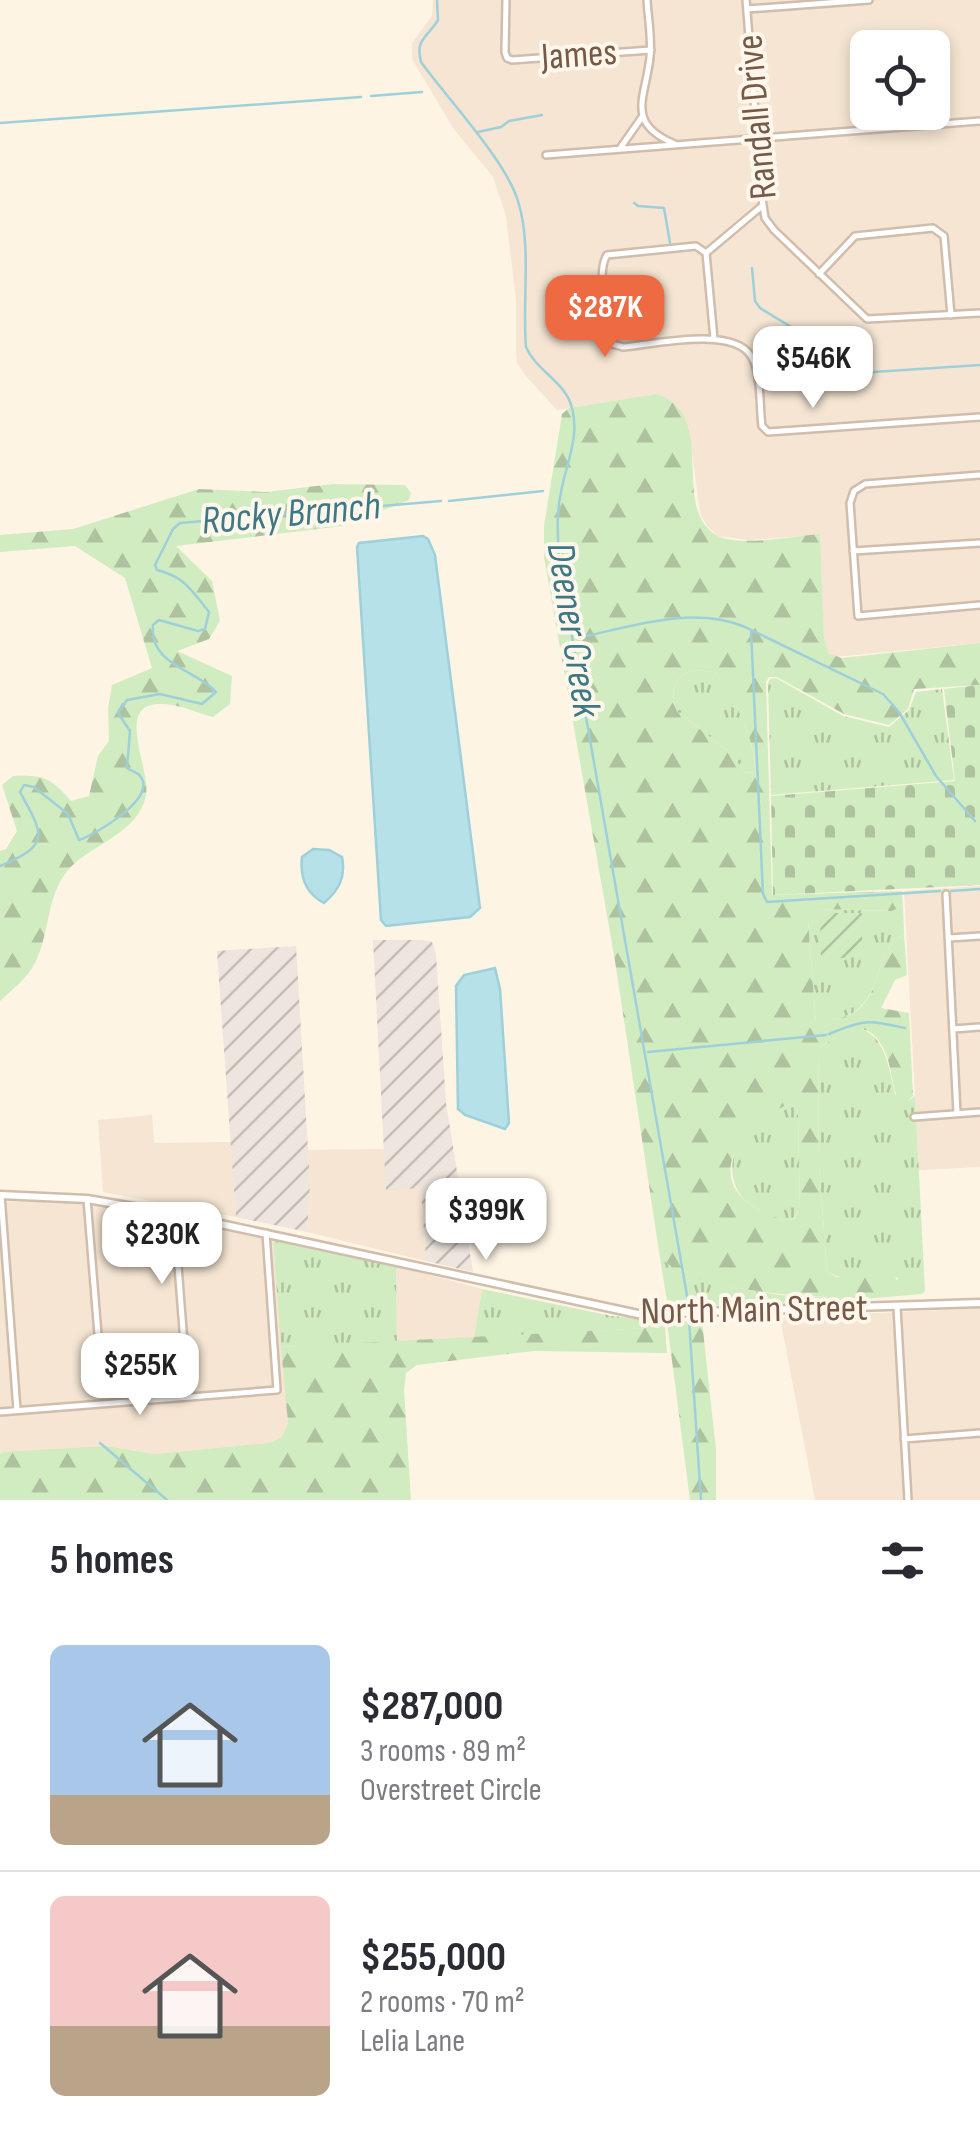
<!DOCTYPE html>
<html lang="en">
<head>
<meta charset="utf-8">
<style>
  :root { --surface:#fff; --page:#f7f7f7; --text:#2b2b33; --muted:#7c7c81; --line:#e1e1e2; --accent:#ed6a43 }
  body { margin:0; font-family:"Sofia Sans Condensed",sans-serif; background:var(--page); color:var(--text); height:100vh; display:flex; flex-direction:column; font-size:38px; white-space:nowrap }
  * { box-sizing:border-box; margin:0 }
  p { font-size:32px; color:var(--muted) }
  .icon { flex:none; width:55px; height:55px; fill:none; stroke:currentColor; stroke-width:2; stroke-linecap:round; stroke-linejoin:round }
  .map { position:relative; height:1500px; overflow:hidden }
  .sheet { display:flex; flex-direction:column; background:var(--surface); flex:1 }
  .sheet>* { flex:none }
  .buttons { position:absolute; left:850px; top:30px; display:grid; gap:20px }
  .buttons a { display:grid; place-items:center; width:100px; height:100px; border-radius:15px; background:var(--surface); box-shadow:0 5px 15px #0003; font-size:50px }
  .price { position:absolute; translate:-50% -85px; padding:0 22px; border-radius:20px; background:#fff; color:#222; font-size:32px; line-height:65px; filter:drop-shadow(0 2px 5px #0008) }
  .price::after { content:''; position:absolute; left:50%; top:60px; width:30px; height:22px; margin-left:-15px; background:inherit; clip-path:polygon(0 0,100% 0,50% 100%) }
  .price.selected { background:var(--accent); color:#fff }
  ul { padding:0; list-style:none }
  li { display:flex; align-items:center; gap:30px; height:250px; padding:0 50px }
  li+li { border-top:2px solid var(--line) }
  li span { display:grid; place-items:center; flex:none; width:280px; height:200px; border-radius:15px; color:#555 }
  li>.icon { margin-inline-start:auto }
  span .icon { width:120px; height:120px; fill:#fffc; stroke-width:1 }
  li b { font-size:42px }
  h2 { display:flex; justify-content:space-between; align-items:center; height:120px; padding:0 50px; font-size:42px }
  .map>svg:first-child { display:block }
</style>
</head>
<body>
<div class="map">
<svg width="980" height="1500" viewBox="0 0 980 1500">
  <defs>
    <pattern id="industrial-furrows" width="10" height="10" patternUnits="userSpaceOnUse" patternTransform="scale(2.5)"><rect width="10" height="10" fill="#ede5de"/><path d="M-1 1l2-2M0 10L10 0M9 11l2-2" fill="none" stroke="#c5bdb6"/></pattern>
    <pattern id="grass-tufts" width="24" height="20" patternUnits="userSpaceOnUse" patternTransform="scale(2.5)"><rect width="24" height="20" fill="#d2ecc1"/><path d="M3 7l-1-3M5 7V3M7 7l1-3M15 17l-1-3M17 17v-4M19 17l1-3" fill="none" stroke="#afc29f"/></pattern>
    <pattern id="forest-firs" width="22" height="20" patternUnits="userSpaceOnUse" patternTransform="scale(2.5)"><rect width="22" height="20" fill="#d2ecc1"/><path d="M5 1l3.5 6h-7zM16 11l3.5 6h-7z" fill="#afc29f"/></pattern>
    <pattern id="cemetery-stones" width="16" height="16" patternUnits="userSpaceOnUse" patternTransform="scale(2.5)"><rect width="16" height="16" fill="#d2ecc1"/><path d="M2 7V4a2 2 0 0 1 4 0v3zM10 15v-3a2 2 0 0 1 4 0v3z" fill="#afc29f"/></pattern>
    <pattern id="garden-furrows" width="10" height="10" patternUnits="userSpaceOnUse" patternTransform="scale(2.5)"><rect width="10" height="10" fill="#d2ecc1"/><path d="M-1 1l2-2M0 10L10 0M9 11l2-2" fill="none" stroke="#afc29f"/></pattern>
  </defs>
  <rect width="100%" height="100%" fill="#fdf4e4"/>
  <path fill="#f5e5d2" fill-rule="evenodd" d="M433 0H980V643L834 657 829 654 824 640 820 535 748 540 718 536 707 526 700 513 689 428 656 394 557 410 525 375 517 363 516 352V300L506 216 493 177 453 128 412 59V43L432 16ZM868 48H932V112H868Z
    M980 886V1167L919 1170 904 891Z
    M152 1115 154 1143 231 1142 236 1217 103 1192 98 1120Z
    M384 1149 387 1189 421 1188 426 1261 307 1232 310 1184 308 1150Z
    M48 1201 101 1206 273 1239 288 1423 281 1438 267 1443 155 1454 106 1446 0 1454V1202Z
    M396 1266 482 1289 474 1338 397 1343Z
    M980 1308V1500H815L780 1318Z"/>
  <path fill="url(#industrial-furrows)" d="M373 940H422L432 942 436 954 446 1103 473 1272 426 1261 421 1188 386 1190Z
    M296 946 310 1184 307 1232 236 1217 217 951Z"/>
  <path fill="url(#grass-tufts)" d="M694 670 714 672C733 692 757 744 755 772L746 773 730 753 677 711C669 693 673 675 694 670Z
    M776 678 843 716 889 727 909 710 916 692 942 689 954 780 771 795 768 683 770 679Z
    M903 906 904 934C873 953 884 984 860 1007 850 1018 830 1020 816 1024L808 921 810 913 818 909 892 911Z
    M848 1028C884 1025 889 1068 895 1094L910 1100 915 1096 925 1291 922 1294 817 1303 814 1297 895 1293 898 1278C877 1268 846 1286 827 1271L819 1165 818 1049Z
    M789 1104 797 1109 798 1116 800 1208 793 1219C780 1221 768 1215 756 1208 725 1192 726 1153 749 1128 760 1117 775 1111 789 1104Z
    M273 1239 396 1266 397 1343 281 1347Z
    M660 1258C688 1282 771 1296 809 1297L808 1303 668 1307Z
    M482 1289 612 1316 664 1320 665 1327 474 1338Z"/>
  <path fill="url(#forest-firs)" fill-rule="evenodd" d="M656 394C721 413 668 510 718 536 738 547 796 536 820 534L824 639 829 654 842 658 980 643V685L914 689 908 709 889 725 844 714 777 677H769L766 682 772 895 902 891 903 906 892 911 818 909 810 914 808 922 816 1023C831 1020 850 1018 861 1007 884 983 873 953 904 934L907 975 895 980 881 1008 909 1013 913 1096 905 1103 899 1100C891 1085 892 1067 885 1052 868 1013 842 1032 818 1049L819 1165 827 1271 836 1277 893 1274 899 1283 895 1293C839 1303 702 1295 660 1258L615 961 544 557V526L562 414 569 408ZM694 670 714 672C732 692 758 745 755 772L746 773 730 753 677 711C669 693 673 675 694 670ZM789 1104 797 1109 798 1116 800 1208 794 1219C782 1221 774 1217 764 1212 698 1182 742 1124 789 1104Z
    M333 484 405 485 411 493 409 500 343 526 176 546 212 581 220 621 209 639 177 651 232 676 230 704 213 717C194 712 164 697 146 707 123 719 150 772 146 795 138 836 87 844 65 874 47 898 49 934 36 961 28 978 13 989 0 1001V851L6 849 17 831 2 785 13 776C44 775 50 777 71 801L89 796 98 756 109 741 108 708 112 685 152 668 125 578 75 546 0 552V535L73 529 199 489 266 492Z
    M702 1321 716 1450V1500H690L667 1322Z
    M665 1327 667 1353 534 1351 417 1365 406 1373 404 1390 411 1500H0V1454L3 1452 106 1446 155 1454 267 1443 281 1438 288 1423 281 1347Z"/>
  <path fill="url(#cemetery-stones)" d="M980 685V885L773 895 771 796 955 781 944 689Z"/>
  <path fill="url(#garden-furrows)" d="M820 913H862V956L821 960Z"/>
  <path fill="#b7e1e8" stroke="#9dd0da" stroke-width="2.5" d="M423 536 428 539 435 555 480 908 470 917 386 926 381 920 357 547 359 543Z
    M313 849 329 850 342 857C346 877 339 890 324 903 305 893 300 876 302 857Z
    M495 968 500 989 509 1123 505 1129 465 1115 458 1109 456 986 464 975Z"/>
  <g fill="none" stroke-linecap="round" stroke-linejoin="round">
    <path stroke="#9dd0da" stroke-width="2.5" d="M437 0 438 20C427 38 415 39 421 62 447 98 506 161 518 201 532 246 522 300 526 347 536 371 566 382 572 408 580 437 566 464 561 492 556 515 558 538 559 562L689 1307
      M371 96 422 92
      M0 123 361 97
      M478 132 501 127 509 121 542 115
      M634 203 638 206 664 208 670 243
      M752 268 755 301 760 308 801 333 826 361 845 373
      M813 376 980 365
      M449 501 543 491
      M751 630 763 894 767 902 940 891
      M577 638C632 627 691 605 745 627L883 694 899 712 936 776 975 821
      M0 866C52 845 43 834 20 792L24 785 34 787 68 814 79 840C94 835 159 798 140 776 137 772 131 771 127 768L130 731 118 713 127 700 160 694 202 704 216 692C195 669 149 665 153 625L159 620 198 631 205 629 209 612C191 590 185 577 157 570L155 565 173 529 180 523 441 501
      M951 891 980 889
      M829 1034C864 1019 868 1020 905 1028
      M648 1052 826 1035
      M689 1320 701 1500
      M100 1443 167 1500"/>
    <g stroke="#d1bdac" stroke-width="10">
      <path id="minor" d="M506 0 505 52 507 58 512 60 651 50
        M647 0C648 18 652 38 650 57 646 97 624 123 675 144
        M746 0 762 199 765 218 774 230 867 319 980 313
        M747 9 869 0
        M621 147 642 117
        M546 155 980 121
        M762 206 706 253 696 246 607 255C597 269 604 328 612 344L623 347C654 344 733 326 751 356 762 374 759 405 762 426L768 432 980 417
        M706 253 714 339
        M819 274 855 236 933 228 944 236 951 315
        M980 475 865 484 854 491 850 503 858 616 980 605
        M853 551 980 543
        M946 894 957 1113
        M949 938 980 936
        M953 1029 980 1027
        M914 1117 980 1112
        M1 1195 17 1410
        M87 1199 100 1359
        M174 1214 185 1356
        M897 1307 908 1500
        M0 1412 277 1390 266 1233
        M904 1439 980 1433"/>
    </g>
    <g stroke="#d1bdac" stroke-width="11">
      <path id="tertiary" d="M0 1195 87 1199 174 1214 638 1314 980 1303"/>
    </g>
    <use href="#minor" stroke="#fff" stroke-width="5"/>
    <use href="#tertiary" stroke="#fff" stroke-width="6"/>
  </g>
  <g text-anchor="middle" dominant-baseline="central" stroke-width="8" stroke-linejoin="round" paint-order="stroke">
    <g font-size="38" fill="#775948" stroke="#fff7eb">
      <text transform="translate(579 55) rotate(-4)">James</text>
      <text transform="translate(757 117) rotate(-95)">Randall Drive</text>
      <text transform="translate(754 1310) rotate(-1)">North Main Street</text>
    </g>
    <g font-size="40" font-style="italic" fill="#3e7884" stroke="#fff7eb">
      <text transform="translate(291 514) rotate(-5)">Rocky Branch</text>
      <text transform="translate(573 630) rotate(81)">Deener Creek</text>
    </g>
  </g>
</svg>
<div class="buttons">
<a><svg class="icon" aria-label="locate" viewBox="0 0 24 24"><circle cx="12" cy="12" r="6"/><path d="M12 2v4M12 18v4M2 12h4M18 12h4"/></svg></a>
</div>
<b class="price selected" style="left:605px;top:360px">$287K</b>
<b class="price" style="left:813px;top:411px">$546K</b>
<b class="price" style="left:486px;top:1263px">$399K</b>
<b class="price" style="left:162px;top:1287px">$230K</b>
<b class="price" style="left:140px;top:1418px">$255K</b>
</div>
<section class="sheet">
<h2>5 homes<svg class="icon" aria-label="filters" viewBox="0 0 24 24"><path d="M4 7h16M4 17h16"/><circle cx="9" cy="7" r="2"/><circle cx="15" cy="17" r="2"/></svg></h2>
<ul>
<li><span style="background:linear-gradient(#a9c7e8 75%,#b9a48a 0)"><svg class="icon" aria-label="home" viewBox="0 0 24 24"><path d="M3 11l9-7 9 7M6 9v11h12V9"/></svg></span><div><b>$287,000</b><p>3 rooms · 89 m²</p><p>Overstreet Circle</p></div></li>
<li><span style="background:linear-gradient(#f6c9c9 65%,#b9a48a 0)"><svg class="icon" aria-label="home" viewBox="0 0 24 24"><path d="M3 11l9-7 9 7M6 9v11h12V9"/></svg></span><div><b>$255,000</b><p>2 rooms · 70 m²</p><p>Lelia Lane</p></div></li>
</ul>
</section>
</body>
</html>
